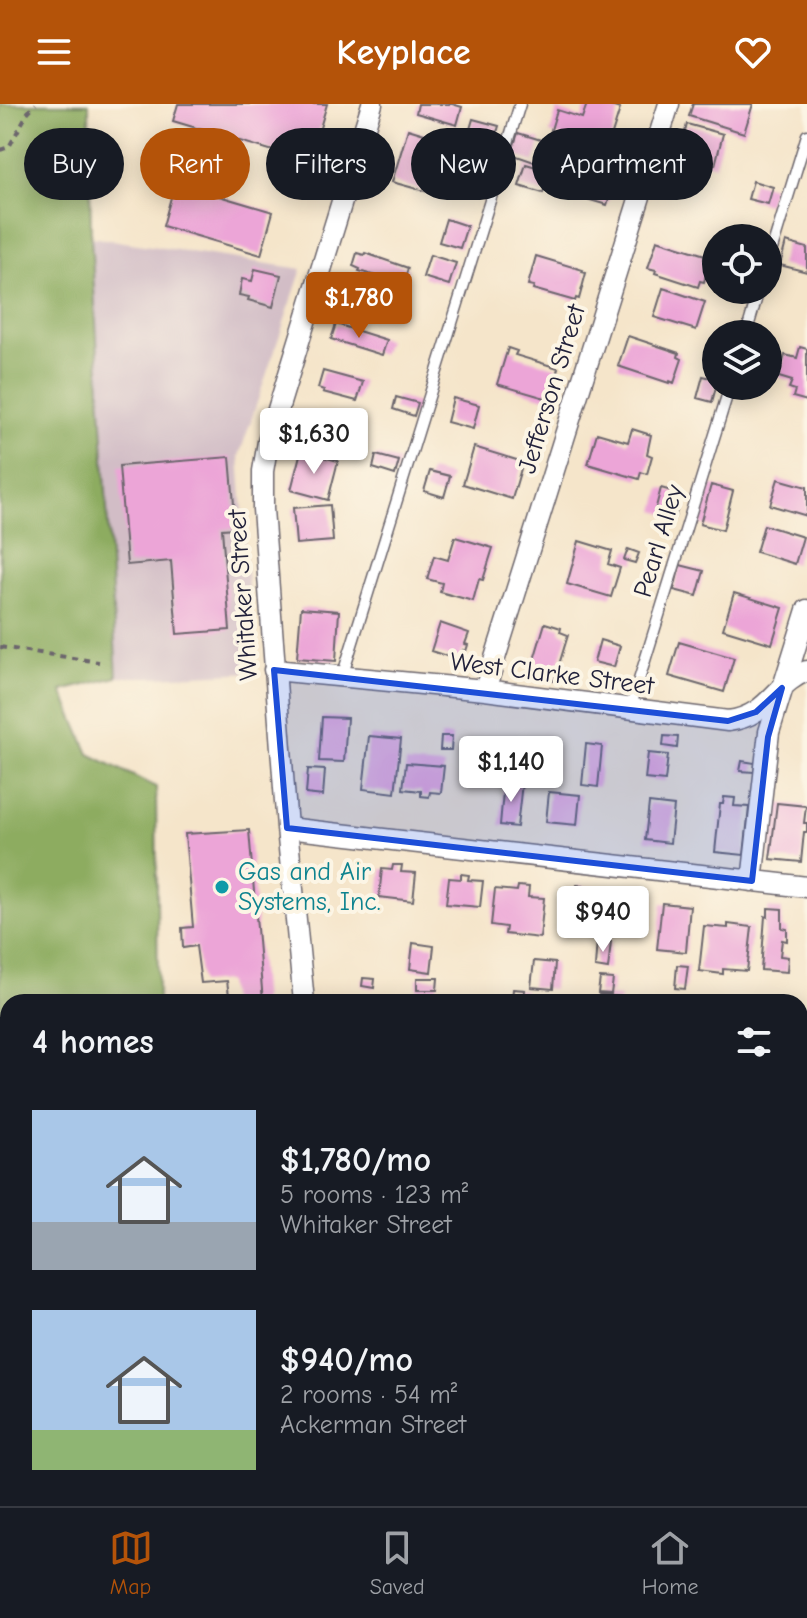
<!DOCTYPE html>
<html lang="en">
<head>
<meta charset="utf-8">
<style>
  :root { --surface:#171b24; --page:#242831; --text:#f1f3f6; --muted:#9ea1a6; --line:#363941; --accent:#b45309 }
  body { margin:0; font-family:"Comic Neue",sans-serif; background:var(--page); color:var(--text); height:100vh; display:flex; flex-direction:column; font-size:30px; white-space:nowrap }
  * { box-sizing:border-box; margin:0 }
  p { font-size:26px; color:var(--muted) }
  .icon { flex:none; width:44px; height:44px; fill:none; stroke:currentColor; stroke-width:2; stroke-linecap:round; stroke-linejoin:round }
  .map { position:relative; flex:1; overflow:hidden }
  .side { position:absolute; left:0px; top:890px; width:808px; height:512px; display:flex; flex-direction:column; background:var(--surface); border-radius:24px 24px 0 0; box-shadow:0 4px 20px #0003 }
  .side>* { flex:none }
  .top-card { position:absolute; left:24px; top:24px; width:760px; height:72px; display:flex; gap:16px }
  .fabs { position:absolute; left:702px; top:120px; display:grid; gap:16px }
  .fabs a { display:grid; place-items:center; width:80px; height:80px; border-radius:50%; background:var(--surface); box-shadow:0 4px 20px #0003; font-size:40px }
  .price { position:absolute; translate:-50% -68px; padding:0 18px; border-radius:8px; background:#fff; color:#222; font-size:26px; line-height:52px; filter:drop-shadow(0 2px 4px #0008) }
  .price::after { content:''; position:absolute; left:50%; top:48px; width:24px; height:18px; margin-left:-12px; background:inherit; clip-path:polygon(0 0,100% 0,50% 100%) }
  .price.selected { background:var(--accent); color:#fff }
  ul { padding:0; list-style:none }
  li { display:flex; align-items:center; gap:24px; height:200px; padding:0 32px }
  li span { display:grid; place-items:center; flex:none; width:224px; height:160px; border-radius:0px; color:#555 }
  li>.icon { margin-inline-start:auto }
  span .icon { width:96px; height:96px; fill:#fffc; stroke-width:1 }
  li b { font-size:34px }
  h2 { display:flex; justify-content:space-between; align-items:center; height:96px; padding:0 32px; font-size:34px }
  .pill { padding:0 28px; border-radius:36px; background:var(--surface); box-shadow:0 4px 20px #0003; font-size:28px; line-height:72px }
  .pill.selected { background:var(--accent); color:#fff }
  header { display:flex; justify-content:space-between; align-items:center; height:104px; padding:0 32px; background:var(--accent); color:#fff; font-size:36px; font-weight:600 }
  .menu { display:flex; justify-content:space-around; align-items:center; height:112px; border-top:2px solid var(--line); background:var(--surface); font-size:22px; color:var(--muted) }
  .menu a { display:grid; justify-items:center; gap:4px }
  .menu .selected { color:var(--accent) }
  .map>svg:first-child { display:block }
</style>
</head>
<body>
<header><svg class="icon" aria-label="menu" viewBox="0 0 24 24"><path d="M4 6h16M4 12h16M4 18h16"/></svg>Keyplace<svg class="icon" aria-label="heart" viewBox="0 0 24 24"><path d="M12 20l-8-8c-3-5 5-10 8-4 3-6 11-1 8 4z"/></svg></header>
<div class="map">
<svg width="807" height="1402" viewBox="0 0 807 1402">
  <rect width="100%" height="100%" fill="#fcf5e5"/>
  <filter id="ink" filterUnits="userSpaceOnUse"><feTurbulence type="fractalNoise" baseFrequency=".0125" numOctaves="2"/><feDisplacementMap in="SourceGraphic" scale="16" xChannelSelector="R" yChannelSelector="G"/><feConvolveMatrix kernelMatrix="1 2 1 2 8 2 1 2 1" color-interpolation-filters="sRGB"/></filter>
  <filter id="wash" filterUnits="userSpaceOnUse"><feTurbulence type="fractalNoise" baseFrequency=".006" numOctaves="4" result="noise"/><feDisplacementMap in="SourceGraphic" scale="32" xChannelSelector="R" yChannelSelector="G"/><feGaussianBlur stdDeviation="1.8" result="paint"/><feColorMatrix in="noise" values="0 0 0 0 0 0 0 0 0 0 0 0 0 0 0 0 0 1.4 0 .05"/><feComposite in="paint" operator="in"/></filter>
  <g filter="url(#wash)">
    <rect width="100%" height="100%" fill="#f5e5ca"/>
    <path fill="#d2bdc6" d="M91 133 302 165 239 352 254 568 155 573H117Z"/>
    <path fill="#8dac60" stroke="#58674e" stroke-width="2" d="M0 0H89L91 133 117 573 62 587 89 650 156 683 158 898H8V1394H156V1402H0Z"/>
    <g id="blocks">
      <path fill="#eca5d7" d="M178 0H327L310 58 173 17Z
        M418 0H452L462 3 457 21 416 9Z
        M587 0H605L620 5 607 46 550 29 557 6 582 14Z
        M693 0H753L744 29 689 12Z
        M473 15 499 22 493 42 467 35Z
        M687 20 723 30 715 61 679 52Z
        M408 25 434 33 424 70 432 73 428 88 392 78Z
        M518 29 541 36 534 58 511 50Z
        M567 50 579 54 578 60 616 72 607 101 570 90 568 96 554 92Z
        M467 56 479 60 474 76 462 73Z
        M526 60 550 67 543 89 519 82Z
        M753 77 773 83 768 100 748 95Z
        M175 79 273 108 261 151 163 122Z
        M446 115 467 122 460 144 439 138Z
        M657 136 705 151 704 155 710 157 704 178 700 177 698 183 655 169 656 166 648 164Z
        M786 138 807 144V168L780 161Z
        M357 149 364 151 365 149 408 164 404 178 399 176 398 179 359 167 360 165 353 162Z
        M430 151 456 159 449 181 423 173Z
        M536 152 583 166 582 168 586 169 579 195 576 194 575 197 533 185 534 182 528 181Z
        M255 165 281 171 273 203 248 196 249 193 239 191 242 175 252 177Z
        M663 184 705 198 696 226 654 213Z
        M722 186H744L741 195 721 189Z
        M336 220 387 236 382 251 331 235Z
        M628 232 679 249 678 253 682 255 674 279 670 277 669 279 618 262Z
        M800 243 807 245V297L793 293 795 286 789 284 792 277 779 273 785 251 797 254Z
        M508 244 517 247 515 251 558 264 550 292 546 291 545 294 497 280Z
        M323 267 363 278 357 297 323 288 324 286 318 284Z
        M703 272 716 275V283L712 298 697 294Z
        M396 293 418 299 414 312 393 305Z
        M453 294 479 301 473 325 447 318Z
        M307 317 367 336 363 350 349 345 348 348 308 335 309 334 302 332Z
        M632 325 651 331 647 350 652 352 647 370 641 368 639 375 588 360 597 329 628 338Z
        M474 343 523 358 512 395 463 380Z
        M301 347 338 357 328 396 291 386Z
        M376 351 399 357 395 371 373 364Z
        M230 353 236 424 222 425 230 526 177 530 171 457 127 461 119 362Z
        M430 367 450 372 444 393 424 387Z
        M778 375 807 383V412L770 401Z
        M711 381 733 387 723 426 700 420Z
        M661 384 682 390 675 413 655 407Z
        M330 401 333 437 296 440 293 404Z
        M764 421 803 433 795 460 756 448Z
        M455 433 493 444 483 476 479 475 473 497 440 488 442 479 427 475 434 452 448 456Z
        M579 437 612 447 608 460 620 464 611 493 567 480Z
        M628 445 639 449 635 459 624 456Z
        M680 461 704 467 697 492 674 486Z
        M734 489 783 504 772 540 723 525Z
        M301 504 339 507 336 557 297 554Z
        M440 519 469 529 465 540 468 541 466 547 463 546 459 556 431 547Z
        M545 519 561 524 560 528 568 531 554 577 530 569Z
        M600 536 620 542 614 563 594 558Z
        M679 538 734 554 724 588 669 572Z
        M322 613 347 614 344 658 319 657Z
        M369 632 401 635 395 689 363 685Z
        M441 632H452L451 646H440Z
        M664 632 678 633 677 644 663 642Z
        M586 640 602 642 598 683 582 681Z
        M648 649 668 651 665 677 645 675Z
        M742 657 755 659 754 668 740 667Z
        M406 659 444 662 441 689 430 688 429 693 421 692V687L403 685Z
        M308 665 325 666 323 692 306 690Z
        M504 677 522 679 517 723 500 721Z
        M549 688 580 691 577 721 546 718Z
        M724 693 735 694 734 702 749 703 744 751 715 748 720 700H723Z
        M649 699 674 702 670 739 645 736Z
        M777 699 806 702 804 719H807V728H804L801 758 770 755Z
        M249 726 263 898H230L227 877 201 879 196 842 183 844 182 824 193 823 185 730Z
        M393 761H402L401 768 416 769 413 797 379 793 382 765 392 766Z
        M461 770 469 771 468 776 483 777 480 803 446 800 449 774 461 775Z
        M577 781 601 784 597 831 585 830V823L573 822Z
        M518 782 529 783 528 793 544 794 540 834 505 830 506 823 491 821 495 785 517 787Z
        M662 799 690 802 686 848 657 845Z
        M768 804 782 805V824L787 825V837L782 836 780 852 788 853 787 868 761 866 765 812 768 813Z
        M728 820 752 823 747 867 723 865V870L699 867 704 822 728 824Z
        M597 835 611 837 608 865 595 863Z
        M413 839 434 842 431 868 410 865Z
        M534 857 555 859 553 885 531 883Z
        M677 861 688 862 685 885 675 884Z
        M363 874 375 875 374 884 362 882Z
        M417 874H438L437 886H417Z
        M600 874 613 875 611 890 598 889Z
        M513 885 525 886 524 896 512 895Z
        M599 891 621 893 620 898H598Z
        M800 949 807 950V1012L800 1011Z
        M807 1339V1365L800 1366V1340Z
        M800 1384H807V1402H794L793 1394H800Z
        M637 1394H670V1402H638Z"/>
    </g>
  </g>
  <g filter="url(#ink)">
    <use href="#blocks" fill-opacity="0" stroke="#6c666d" stroke-width="2"/>
    <g fill="none" stroke-linecap="round" stroke-linejoin="round">
      <g stroke="#6c666d" stroke-width="13">
        <path id="service" d="M768 158 807 31
          M746 230 759 186
          M342 573 520 0
          M630 605 730 282"/>
      </g>
      <g stroke="#6c666d" stroke-width="23">
        <path id="minor" d="M274 566 485 586 728 617C770 612 775 578 807 567
          M485 586 669 0
          M287 724 807 783
          M752 777 769 628 807 506
          M304 898 287 724 263 405V367L268 338 372 0
          M800 1039 807 1040
          M599 1394V1402
          M753 1394 754 1402"/>
      </g>
      <path stroke="#6c666d" stroke-width="4" stroke-dasharray="6 6" stroke-linecap="butt" d="M0 46 9 43 28 8 36 0
        M0 543 99 558
        M0 906 8 910
        M0 1278 8 1292
        M49 1394 52 1402
        M178 1394V1402"/>
      <use href="#service" stroke="#fff" stroke-width="10"/>
      <use href="#minor" stroke="#fff" stroke-width="20"/>
    </g>
  </g>
  <path fill="#1d4ed8" fill-opacity="0.2" stroke="#1d4ed8" stroke-width="6" stroke-linejoin="round" d="M274 566 728 617 756 608 782 584 768 633 752 777 287 724Z"/>
  <circle fill="#0f9aa8" stroke="#fcf5e5" stroke-width="3" cx="222" cy="783" r="8"/>
  <g text-anchor="middle" dominant-baseline="central" stroke-width="8" stroke-linejoin="round" paint-order="stroke">
    <g font-size="26" fill="#22223b" stroke="#fcf5e5">
      <text transform="translate(552 285) rotate(-73)">Jefferson Street</text>
      <text transform="translate(659 437) rotate(-73)">Pearl Alley</text>
      <text transform="translate(243 491) rotate(-94)">Whitaker Street</text>
      <text transform="translate(552 570) rotate(7)">West Clarke Street</text>
    </g>
    <g font-size="26" fill="#0d838f" stroke="#fcf5e5" text-anchor="start">
      <text x="238" y="768">Gas and Air<tspan x="238" dy="30">Systems, Inc.</tspan></text>
    </g>
  </g>
</svg>
<div class="fabs">
<a><svg class="icon" aria-label="locate" viewBox="0 0 24 24"><circle cx="12" cy="12" r="6"/><path d="M12 2v4M12 18v4M2 12h4M18 12h4"/></svg></a>
<a><svg class="icon" aria-label="layers" viewBox="0 0 24 24"><path d="M12 4l9 5-9 5-9-5zM3 14l9 5 9-5"/></svg></a>
</div>
<b class="price selected" style="left:359px;top:236px">$1,780</b>
<b class="price" style="left:314px;top:372px">$1,630</b>
<b class="price" style="left:511px;top:700px">$1,140</b>
<b class="price" style="left:603px;top:850px">$940</b>
<div class="top-card">
<a class="pill">Buy</a>
<a class="pill selected">Rent</a>
<a class="pill">Filters</a>
<a class="pill">New</a>
<a class="pill">Apartment</a>
</div>
<section class="side">
<h2>4 homes<svg class="icon" aria-label="filters" viewBox="0 0 24 24"><path d="M4 7h16M4 17h16"/><circle cx="9" cy="7" r="2"/><circle cx="15" cy="17" r="2"/></svg></h2>
<ul>
<li><span style="background:linear-gradient(#a9c7e8 70%,#9aa5b1 0)"><svg class="icon" aria-label="home" viewBox="0 0 24 24"><path d="M3 11l9-7 9 7M6 9v11h12V9"/></svg></span><div><b>$1,780/mo</b><p>5 rooms · 123 m²</p><p>Whitaker Street</p></div></li>
<li><span style="background:linear-gradient(#a9c7e8 75%,#8fb573 0)"><svg class="icon" aria-label="home" viewBox="0 0 24 24"><path d="M3 11l9-7 9 7M6 9v11h12V9"/></svg></span><div><b>$940/mo</b><p>2 rooms · 54 m²</p><p>Ackerman Street</p></div></li>
</ul>
</section>
</div>
<nav class="menu">
<a class="selected"><svg class="icon" aria-label="map" viewBox="0 0 24 24"><path d="M3 6l6-2 6 2 6-2v14l-6 2-6-2-6 2zM9 4v14M15 6v14"/></svg>Map</a>
<a><svg class="icon" aria-label="saved" viewBox="0 0 24 24"><path d="M7 4h10v16l-5-4-5 4z"/></svg>Saved</a>
<a><svg class="icon" aria-label="home" viewBox="0 0 24 24"><path d="M3 11l9-7 9 7M6 9v11h12V9"/></svg>Home</a>
</nav>
</body>
</html>
